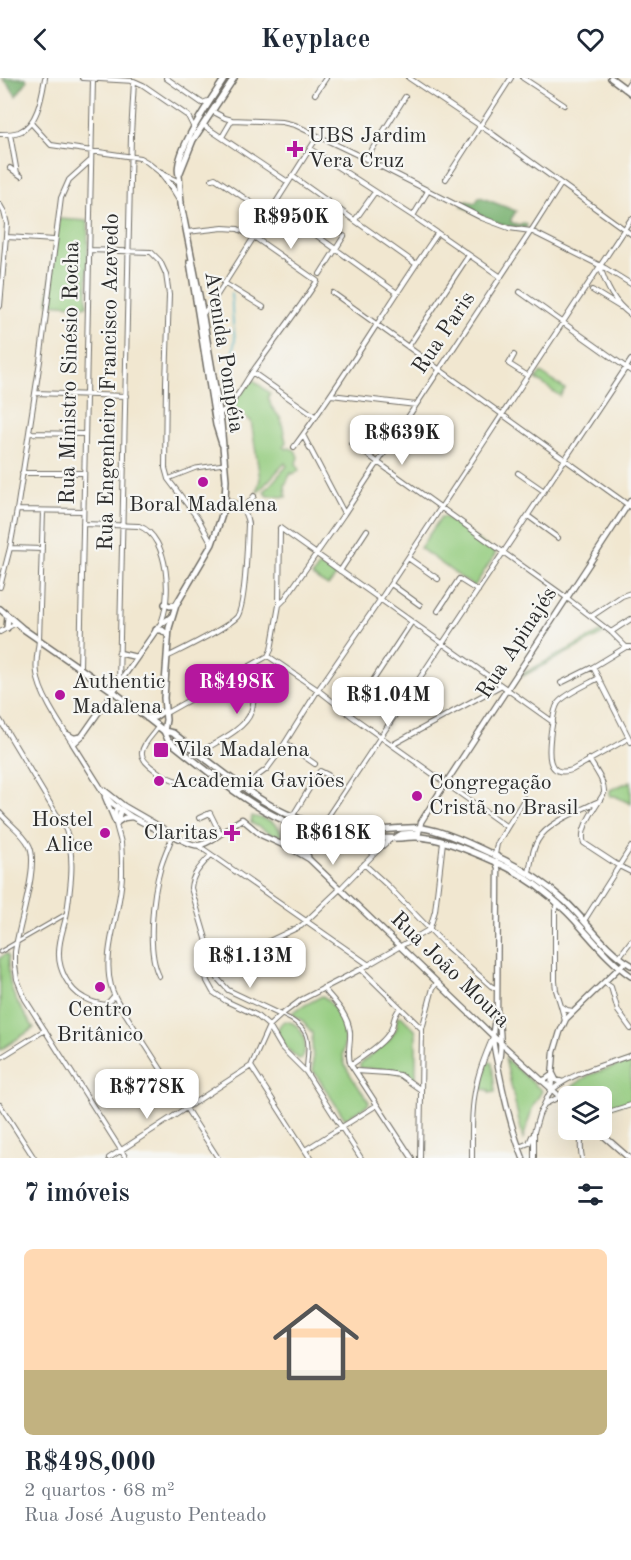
<!DOCTYPE html>
<html lang="pt">
<head>
<meta charset="utf-8">
<style>
  :root { --surface:#fff; --page:#f6f6f7; --text:#1f2937; --muted:#747a83; --line:#e0e1e3; --accent:#b5179e }
  body { margin:0; font-family:"Old Standard TT",serif; background:var(--page); color:var(--text); height:100vh; display:flex; flex-direction:column; font-size:22px; white-space:nowrap }
  * { box-sizing:border-box; margin:0 }
  p { font-size:20px; color:var(--muted) }
  .icon { flex:none; width:33px; height:33px; fill:none; stroke:currentColor; stroke-width:2; stroke-linecap:round; stroke-linejoin:round }
  .map { position:relative; height:1080px; overflow:hidden }
  .side { display:flex; flex-direction:column; background:var(--surface); flex:1 }
  .side>* { flex:none }
  .buttons { position:absolute; left:558px; top:1008px; display:grid; gap:12px }
  .buttons a { display:grid; place-items:center; width:54px; height:54px; border-radius:9px; background:var(--surface); box-shadow:0 6px 24px #0002; font-size:30px }
  .price { position:absolute; translate:-50% -51px; padding:0 14px; border-radius:12px; background:#fff; color:#222; font-size:20px; line-height:39px; filter:drop-shadow(0 2px 3px #0008) }
  .price::after { content:''; position:absolute; left:50%; top:36px; width:18px; height:14px; margin-left:-9px; background:inherit; clip-path:polygon(0 0,100% 0,50% 100%) }
  .price.selected { background:var(--accent); color:#fff }
  ul { padding:0; list-style:none }
  li { display:grid; align-content:center; gap:12px; height:318px; padding:0 24px }
  li+li { border-top:2px solid var(--line) }
  li span { display:grid; place-items:center; height:186px; border-radius:9px; color:#555 }
  li>.icon { margin-inline-start:auto }
  span .icon { width:108px; height:108px; fill:#fffc; stroke-width:1 }
  li b { font-size:26px }
  h2 { display:flex; justify-content:space-between; align-items:center; height:72px; padding:0 24px; font-size:26px }
  header { display:flex; justify-content:space-between; align-items:center; height:78px; padding:0 24px; background:var(--surface); font-size:27px; font-weight:800 }
  .map>svg:first-child { display:block }
</style>
</head>
<body>
<header><svg class="icon" aria-label="back" viewBox="0 0 24 24"><path d="M15 5l-7 7 7 7"/></svg>Keyplace<svg class="icon" aria-label="heart" viewBox="0 0 24 24"><path d="M12 20l-8-8c-3-5 5-10 8-4 3-6 11-1 8 4z"/></svg></header>
<div class="map">
<svg width="631" height="1080" viewBox="0 0 631 1080">
  <rect width="100%" height="100%" fill="#f6f6f2"/>
  <filter id="ink" filterUnits="userSpaceOnUse"><feTurbulence type="fractalNoise" baseFrequency=".0167" numOctaves="2"/><feDisplacementMap in="SourceGraphic" scale="12" xChannelSelector="R" yChannelSelector="G"/><feConvolveMatrix kernelMatrix="1 2 1 2 8 2 1 2 1" color-interpolation-filters="sRGB"/></filter>
  <filter id="wash" filterUnits="userSpaceOnUse"><feTurbulence type="fractalNoise" baseFrequency=".008" numOctaves="4" result="noise"/><feDisplacementMap in="SourceGraphic" scale="24" xChannelSelector="R" yChannelSelector="G"/><feGaussianBlur stdDeviation="1.35" result="paint"/><feColorMatrix in="noise" values="0 0 0 0 0 0 0 0 0 0 0 0 0 0 0 0 0 1.4 0 .05"/><feComposite in="paint" operator="in"/></filter>
  <g filter="url(#wash)">
    <rect width="100%" height="100%" fill="#f1e7d0"/>
    <path fill="#94cc7f" stroke="#607c55" stroke-width="1.5" d="M59 141 88 143 87 228 48 225Z
      M541 295 565 311 560 318 536 301Z
      M254 302 270 316 268 318 271 328 281 341 286 364 283 369 287 371 289 370 295 372 298 379 296 385 299 393 292 396 291 395 285 407 286 419 268 418 264 414 287 388 285 385 258 414 257 413 260 401 251 343 232 330 231 328 251 303Z
      M441 439H445L496 475 474 509 420 470Z
      M320 487 336 498 328 508 312 498Z
      M602 553 605 555 521 599 524 595Z
      M631 703V726L615 718H610V712Z
      M252 738C264 741 279 743 282 757L277 759 251 745Z
      M6 876 8 878C8 914 15 922 34 950L0 972V880Z
      M322 918C337 929 346 946 344 964 344 971 342 976 344 983 347 996 362 1012 369 1024L368 1027 345 1041 313 992 312 955 303 943 292 936 294 933Z
      M401 938 415 952 416 956V998L414 1000C396 991 379 991 360 990V986L390 961 397 950V939Z
      M284 943C303 944 309 966 302 981H299C288 972 268 956 284 943Z
      M505 980 542 1013 533 1028 523 1061Z
      M490 983 492 984 495 1014 489 1015V1012L481 1011 488 985Z
      M631 983V1022L602 1032V1018H574L567 1012 589 997Z"/>
    <path fill="#77b06e" stroke="#516e4c" stroke-width="1.5" d="M2 0H26L27 3 16 18 10 8Z
      M480 119 516 133 511 141V144L520 148 523 145 527 147 526 150C504 151 480 138 462 128L467 123 475 125Z"/>
    <g fill="none" stroke-linecap="round" stroke-linejoin="round">
      <path stroke="#4bb3c9" stroke-width="1.5" d="M231 215 233 245 235 261 233 275 239 280"/>
    </g>
  </g>
  <g filter="url(#ink)">
    <g fill="none" stroke-linecap="round" stroke-linejoin="round">
      <g stroke="#706d65" stroke-width="5">
        <path id="pedestrian" d="M168 401 196 390 224 386
          M0 874 66 836
          M282 937C313 951 309 963 306 994"/>
      </g>
      <g stroke="#706d65" stroke-width="6">
        <path id="minor" d="M82 0 134 3 143 7 188 38 194 50
          M166 0 202 25 208 23
          M409 0 494 57 631 156
          M523 0 564 27
          M625 11 631 2
          M315 16 326 0
          M212 33 225 40 232 42 282 44 295 47 366 81 482 140 509 150 531 153 605 190 631 206
          M31 45 51 67 140 80 147 84 162 96 180 104
          M203 47 288 104
          M0 56C6 56 13 56 19 54 38 47 42 17 45 0
          M10 56 17 95
          M222 59 232 42
          M310 71 413 138 501 199
          M366 81 405 19
          M10 90 21 98
          M292 98 416 186
          M212 101 215 100 268 136
          M446 101 511 0
          M0 127 4 134 7 146 0 228
          M274 127 397 215
          M413 138 428 113
          M355 142 375 114
          M187 154 223 150 238 151 254 159 317 203C297 234 274 263 253 293 243 307 233 329 218 336
          M7 159 54 162
          M89 172 151 174 160 183 166 196 169 217 166 304 165 390 168 401 199 442 212 466
          M600 188C606 208 614 225 631 237
          M320 196 344 158
          M224 205 263 229
          M592 212 620 229
          M520 214 631 293
          M333 215 631 429
          M203 236 214 222 318 58
          M408 269 469 177
          M514 277 509 286 528 298
          M252 294 316 339
          M35 315 126 318
          M331 317 416 327
          M29 355 84 356
          M303 357 344 435
          M351 365 567 520 611 554 626 569
          M294 369C345 300 388 226 437 156
          M22 395H84
          M518 395 544 413
          M17 432 83 433
          M243 432 254 418
          M43 433 39 562C38 573 35 584 37 595 39 616 62 649 73 666
          M528 438 558 460
          M83 446 139 448C170 459 172 523 160 547
          M280 450 553 644
          M10 470 42 471
          M408 480 438 501
          M340 493 367 452
          M391 506 420 527
          M0 509 10 470 17 432 40 283 61 120 69 102 90 83
          M279 526 280 450
          M438 533 459 501 478 513
          M592 538 622 518 631 515
          M0 554 16 545
          M611 554 631 541
          M268 578 271 572 279 527 284 522 344 436 531 153 561 106
          M268 578 318 612 350 637 507 749
          M167 579C183 571 227 550 237 539 246 527 247 464 248 446 246 431 238 425 225 422
          M80 589 93 1
          M593 589 631 664
          M599 600C588 606 565 616 558 625 553 633 553 644 551 653 549 670 544 701 572 692L629 660
          M119 605 131 57 134 3
          M561 605 593 589 626 569H631
          M166 635 268 578
          M350 637 411 545
          M0 642 66 752C75 778 71 806 67 834 65 847 59 860 59 874 58 891 69 912 84 920 91 924 99 926 106 927
          M158 649C154 656 143 665 142 674 140 686 168 701 178 703
          M285 665 315 686
          M392 667 500 608
          M199 675C214 665 245 652 251 634 256 620 255 601 256 586
          M589 681C595 692 605 703 604 715 597 728 578 751 584 765L619 788 631 794
          M236 714 267 691 278 676 318 612 380 522 631 141
          M117 728C112 740 118 752 121 765 122 774 122 783 122 793 123 829 101 873 111 908 113 916 117 923 121 929L218 1080
          M0 735C9 746 22 754 29 767 40 786 18 849 15 874V887L17 901 25 921 126 1080
          M292 739 320 693 328 697
          M199 740 210 735 220 755
          M117 746 121 731
          M322 747 631 282
          M199 768 369 887
          M211 777C202 787 192 796 191 810L218 901 228 912 281 937
          M495 777 497 766 525 720
          M364 786 387 807 446 868 491 908 497 911
          M529 795C531 785 532 771 538 762 547 745 581 732 599 723
          M558 826 555 833V903L556 912 561 928
          M584 843 631 769
          M430 850 435 833 443 764
          M210 876 205 883 204 889 207 903 213 914 226 923 256 937 269 948 282 970 306 994 361 1080
          M619 879 631 863
          M361 891 422 951
          M159 898C146 872 153 816 161 788 164 778 169 767 173 757
          M206 899 210 893 214 889 301 848 340 811 378 772 392 760
          M605 905 611 909 618 933 631 951
          M323 910C334 923 348 936 350 954 351 966 346 976 351 987L412 1080
          M114 918 106 927 120 929
          M565 943 561 928 567 932 573 933
          M0 980 45 952
          M351 987C364 977 383 967 391 952 395 942 392 940 400 930
          M251 988 310 1080
          M356 993 387 995 400 997 421 1012
          M552 1012C575 993 603 988 631 977
          M545 1026 559 1019
          M0 1027 34 1080
          M602 1036 631 1027
          M519 1069 529 1065 532 1058
          M305 1072 377 1027
          M109 1080 251 988 269 948 281 937 301 922 361 891 430 851
          M420 1080 422 951 433 910 437 905
          M472 1080C472 1054 471 1029 477 1004 480 989 487 973 493 959
          M534 1080V1054L539 1037 551 1012
          M582 1080C580 1070 580 1061 584 1052"/>
      </g>
      <g stroke="#706d65" stroke-width="7">
        <path id="tertiary" d="M172 538 159 548 82 658 73 666 107 720 113 726 132 739 163 755C175 756 184 765 195 767 207 770 230 747 242 741L261 757 292 771 309 781 493 958 568 1026
          M119 575 136 579
          M67 656 74 660 79 659
          M104 712 124 728 164 751 169 756
          M105 719 115 743
          M292 739 291 760 308 778
          M118 744 124 740 132 739
          M418 759 421 744 434 723 631 422
          M283 767 285 744
          M496 783 498 791 497 937C501 949 502 973 498 986
          M497 937C489 955 495 974 499 993 505 1024 511 1050 523 1080
          M541 1003 546 1001 553 996 556 1002 562 1004
          M551 1012 554 974 560 954 566 941 625 884
          M597 1052 629 1080"/>
      </g>
      <g stroke="#706d65" stroke-width="8">
        <path id="secondary" d="M611 0 631 15
          M162 96 172 109 181 124
          M179 97 193 62 234 0
          M190 184 216 347 222 366
          M165 526 170 528 176 527
          M156 552H162L168 557
          M164 653 166 642 164 620 169 550 176 527 212 466 221 440 225 422 226 402 221 345 201 227 181 126 179 97C172 76 213 19 225 0"/>
      </g>
      <g stroke="#706d65" stroke-width="8">
        <path id="primary" d="M0 531 22 550 114 614 164 653 173 655C202 678 230 701 260 721 270 727 281 734 292 738 309 745 327 749 345 752 371 756 396 748 422 750 442 752 475 768 494 777 520 789 545 805 566 824 588 845 605 872 631 887
          M7 550 8 538
          M147 640 155 639 162 634
          M164 653 168 662C219 702 266 745 332 758 354 762 377 760 400 760 409 759 418 758 427 760 446 762 478 776 496 784 523 796 546 813 567 834 588 855 606 881 631 898
          M397 759 402 756 416 755 419 750"/>
      </g>
      <use href="#pedestrian" stroke="#fff" stroke-width="3"/>
      <use href="#minor" stroke="#fff" stroke-width="4"/>
      <use href="#tertiary" stroke="#fff" stroke-width="4.5"/>
      <use href="#secondary" stroke="#fff" stroke-width="5"/>
      <use href="#primary" stroke="#fff" stroke-width="5"/>
    </g>
  </g>
  <g fill="#b5179e" stroke="#f6f6f2" stroke-width="2">
    <path d="M292 62h6v6h6v6h-6v6h-6v-6h-6v-6h6z"/>
    <circle cx="203" cy="404" r="6"/>
    <circle cx="60" cy="617" r="6"/>
    <rect x="153" y="664" width="16" height="16" rx="3"/>
    <circle cx="159" cy="703" r="6"/>
    <circle cx="417" cy="718" r="6"/>
    <circle cx="105" cy="755" r="6"/>
    <path d="M229 746h6v6h6v6h-6v6h-6v-6h-6v-6h6z"/>
    <circle cx="100" cy="909" r="6"/>
  </g>
  <g text-anchor="middle" dominant-baseline="central" stroke-width="4.5" stroke-linejoin="round" paint-order="stroke">
    <g font-size="22" fill="#2b2b2b" stroke="#f6f6f2" text-anchor="start">
      <text x="308" y="58">UBS Jardim<tspan x="308" dy="25">Vera Cruz</tspan></text>
      <text x="203" y="427" text-anchor="middle">Boral Madalena</text>
      <text x="72" y="604">Authentic<tspan x="72" dy="25">Madalena</tspan></text>
      <text x="174" y="672">Vila Madalena</text>
      <text x="171" y="703">Academia Gaviões</text>
      <text x="429" y="705">Congregação<tspan x="429" dy="25">Cristã no Brasil</tspan></text>
      <text x="93" y="742" text-anchor="end">Hostel<tspan x="93" dy="25">Alice</tspan></text>
      <text x="218" y="755" text-anchor="end">Claritas</text>
      <text x="100" y="932" text-anchor="middle">Centro<tspan x="100" dy="25">Britânico</tspan></text>
    </g>
    <g font-size="22" fill="#2b2b2b" stroke="#f6f6f2">
      <text transform="translate(444 255) rotate(-56)">Rua Paris</text>
      <text transform="translate(224 274) rotate(81)">Avenida Pompéia</text>
      <text transform="translate(70 295) rotate(-89)">Rua Ministro Sinésio Rocha</text>
      <text transform="translate(109 304) rotate(-89)">Rua Engenheiro Francisco Azevedo</text>
      <text transform="translate(517 565) rotate(-57)">Rua Apinajés</text>
      <text transform="translate(450 892) rotate(44)">Rua João Moura</text>
    </g>
  </g>
</svg>
<div class="buttons">
<a><svg class="icon" aria-label="layers" viewBox="0 0 24 24"><path d="M12 4l9 5-9 5-9-5zM3 14l9 5 9-5"/></svg></a>
</div>
<b class="price" style="left:291px;top:172px">R$950K</b>
<b class="price" style="left:402px;top:388px">R$639K</b>
<b class="price selected" style="left:237px;top:637px">R$498K</b>
<b class="price" style="left:388px;top:650px">R$1.04M</b>
<b class="price" style="left:333px;top:788px">R$618K</b>
<b class="price" style="left:250px;top:911px">R$1.13M</b>
<b class="price" style="left:147px;top:1042px">R$778K</b>
</div>
<section class="side">
<h2>7 imóveis<svg class="icon" aria-label="filters" viewBox="0 0 24 24"><path d="M4 7h16M4 17h16"/><circle cx="9" cy="7" r="2"/><circle cx="15" cy="17" r="2"/></svg></h2>
<ul>
<li><span style="background:linear-gradient(#ffd9b3 65%,#c2b280 0)"><svg class="icon" aria-label="home" viewBox="0 0 24 24"><path d="M3 11l9-7 9 7M6 9v11h12V9"/></svg></span><div><b>R$498,000</b><p>2 quartos · 68 m²</p><p>Rua José Augusto Penteado</p></div></li>
</ul>
</section>
</body>
</html>
